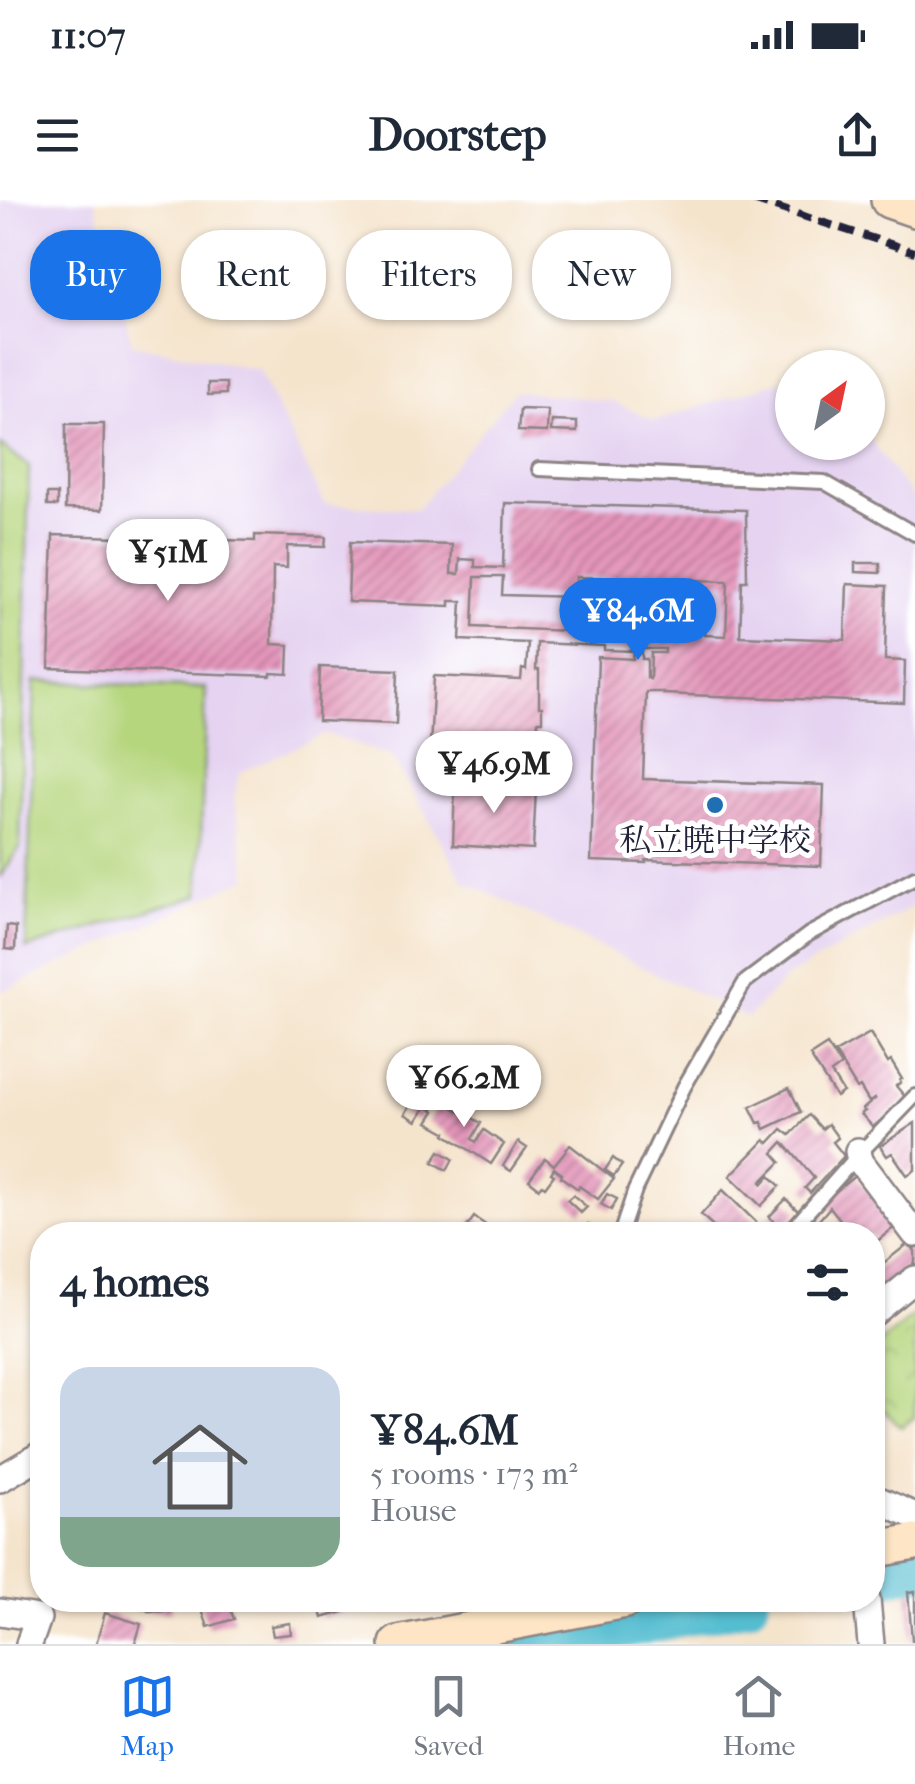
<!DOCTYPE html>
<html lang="en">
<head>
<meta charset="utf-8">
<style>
  :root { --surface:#fff; --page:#f2f2f3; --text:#1f2937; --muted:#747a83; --line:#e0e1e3; --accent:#1a73e8 }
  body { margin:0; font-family:"IM FELL French Canon","Noto Serif JP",serif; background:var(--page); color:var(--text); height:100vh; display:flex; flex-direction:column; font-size:38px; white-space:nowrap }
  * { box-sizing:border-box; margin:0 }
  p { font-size:32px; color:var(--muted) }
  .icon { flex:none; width:55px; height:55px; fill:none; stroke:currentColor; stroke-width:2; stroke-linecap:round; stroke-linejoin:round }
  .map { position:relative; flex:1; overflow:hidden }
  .drawer { position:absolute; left:30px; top:1022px; width:855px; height:390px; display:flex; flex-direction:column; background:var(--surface); border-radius:40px; box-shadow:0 2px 8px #0004 }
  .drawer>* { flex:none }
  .top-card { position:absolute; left:30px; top:30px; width:855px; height:90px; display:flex; gap:20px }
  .needle { width:65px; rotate:33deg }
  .controls { position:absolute; left:775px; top:150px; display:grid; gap:20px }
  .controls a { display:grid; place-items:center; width:110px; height:110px; border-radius:50%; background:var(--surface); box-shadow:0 2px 8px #0004; font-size:50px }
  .price { position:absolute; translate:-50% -85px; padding:0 22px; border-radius:35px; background:#fff; color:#222; font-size:32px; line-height:65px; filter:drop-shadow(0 2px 5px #0008) }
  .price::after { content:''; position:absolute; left:50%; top:60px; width:30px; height:22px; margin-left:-15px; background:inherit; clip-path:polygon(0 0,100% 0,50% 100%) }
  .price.active { background:var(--accent); color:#fff }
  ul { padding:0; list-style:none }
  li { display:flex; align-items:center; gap:30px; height:250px; padding:0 30px }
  li span { display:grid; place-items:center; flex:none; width:280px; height:200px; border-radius:30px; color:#555 }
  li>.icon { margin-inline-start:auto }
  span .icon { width:120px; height:120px; fill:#fffc; stroke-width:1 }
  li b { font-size:42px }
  h2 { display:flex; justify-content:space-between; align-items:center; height:120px; padding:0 30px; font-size:42px }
  .pill { padding:0 35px; border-radius:40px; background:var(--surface); box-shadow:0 2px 8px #0004; font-size:35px; line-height:90px }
  .pill.active { background:var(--accent); color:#fff }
  .status { display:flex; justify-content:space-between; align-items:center; height:70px; padding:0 50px; background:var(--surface); direction:ltr }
  .status svg { height:28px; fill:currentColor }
  header { display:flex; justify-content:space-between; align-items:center; height:130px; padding:0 30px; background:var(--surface); font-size:45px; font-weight:700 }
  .tab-bar { display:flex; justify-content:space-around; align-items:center; height:140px; border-top:2px solid var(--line); background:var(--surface); font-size:28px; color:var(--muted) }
  .tab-bar a { display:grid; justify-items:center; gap:5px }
  .tab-bar .active { color:var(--accent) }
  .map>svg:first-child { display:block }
</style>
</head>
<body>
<div class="status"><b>11:07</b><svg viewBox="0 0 49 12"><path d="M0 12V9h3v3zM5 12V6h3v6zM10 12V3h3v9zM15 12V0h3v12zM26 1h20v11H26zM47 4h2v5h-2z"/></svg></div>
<header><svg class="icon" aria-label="menu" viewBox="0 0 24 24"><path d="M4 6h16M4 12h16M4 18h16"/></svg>Doorstep<svg class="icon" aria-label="share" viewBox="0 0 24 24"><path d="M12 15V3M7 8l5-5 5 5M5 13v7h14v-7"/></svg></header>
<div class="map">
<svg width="915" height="1444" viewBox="0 0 915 1444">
  <defs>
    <pattern id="park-crowns" width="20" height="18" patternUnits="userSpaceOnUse" patternTransform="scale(2.5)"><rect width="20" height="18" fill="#b6d67e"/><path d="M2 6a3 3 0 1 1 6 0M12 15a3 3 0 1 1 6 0" fill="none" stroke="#9cb76e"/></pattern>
    <pattern id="building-hatch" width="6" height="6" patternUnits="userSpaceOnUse" patternTransform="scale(2.5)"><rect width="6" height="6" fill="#e495ba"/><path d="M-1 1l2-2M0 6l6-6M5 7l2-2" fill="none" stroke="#b87998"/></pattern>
  </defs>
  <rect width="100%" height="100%" fill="#fff"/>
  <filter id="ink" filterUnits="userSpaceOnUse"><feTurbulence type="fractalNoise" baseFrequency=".01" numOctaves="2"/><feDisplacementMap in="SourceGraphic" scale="20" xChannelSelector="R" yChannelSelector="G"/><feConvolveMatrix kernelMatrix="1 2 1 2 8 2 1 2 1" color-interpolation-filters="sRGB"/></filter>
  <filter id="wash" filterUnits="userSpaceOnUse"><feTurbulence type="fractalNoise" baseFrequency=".0048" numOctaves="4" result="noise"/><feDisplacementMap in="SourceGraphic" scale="40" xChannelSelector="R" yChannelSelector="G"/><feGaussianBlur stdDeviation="2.25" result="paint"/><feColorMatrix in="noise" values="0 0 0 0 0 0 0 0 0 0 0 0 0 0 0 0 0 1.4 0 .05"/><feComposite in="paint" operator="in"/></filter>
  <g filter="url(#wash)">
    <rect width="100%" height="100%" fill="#f5e4cc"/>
    <path fill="#e5d3f1" d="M0 0H95L132 144 258 170 325 304 417 309 515 191 611 201 655 221 792 177V242H868V236L915 302V705L788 776 747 818 464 681 393 557 326 534 239 573 234 599 247 678 8 789 0 791Z"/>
    <path fill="url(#park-crowns)" stroke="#6c7c5c" stroke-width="2.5" d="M915 1114V1217L901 1227 873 1200V1149Z"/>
    <path fill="#b6d67e" stroke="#6c7c5c" stroke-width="2.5" d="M0 245 29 266 20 647 0 677Z
      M35 481 206 488 199 695 26 749Z"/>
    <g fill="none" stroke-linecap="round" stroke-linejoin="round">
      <path stroke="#54bdd0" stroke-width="48" d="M872 1374 915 1366
        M525 1444 745 1400"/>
    </g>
    <g id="blocks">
      <path fill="url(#building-hatch)" fill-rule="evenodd" d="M208 183H226V194L208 195Z
        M520 209 548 210 547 232 518 231Z
        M552 221 577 222V232L551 231Z
        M66 224H104L102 310 65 309Z
        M47 294H57V306H47Z
        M505 303 746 310 747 381H742L740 436 845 440 847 384 887 386 885 460 905 461 904 503 663 494V492H646L643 579 824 585 821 666 646 660V663L591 661 598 457 633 459 634 451 604 450V446L537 443 536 470H539V507H542V521H538L537 552 430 546 434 476 521 480 522 469 526 470 528 443 460 440 462 401H450V406L348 402 350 342 452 345 451 374H459L460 359 475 360V367L503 368ZM475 377H503L502 395 576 397V377L728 381 726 436 705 435V424L666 422 665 435 473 427ZM642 449H665V453H651L650 479 647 478V459H642Z
        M53 335 255 341V335L326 337 325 347 287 346V368L273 367 272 444 289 445 288 474 271 473V476L49 468Z
        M855 363H880V373L855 372Z
        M320 467 398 470 396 524 318 521Z
        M455 583 536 588 533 650 453 645Z
        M7 726 16 727 15 750 5 749Z
        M870 833 888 863 891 861 902 879 900 880 901 882 896 886 907 899 873 927 861 914 865 911 863 909 876 898 869 902 860 887 857 889 835 853Z
        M827 845 841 866 831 873 843 892 836 897 810 856Z
        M789 888 801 912 765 929 762 922 758 923 750 907Z
        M420 889 432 897 417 921 405 914Z
        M435 897 481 923 472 939 476 942 484 930 504 944 491 964 445 934 446 932 428 922 435 911 429 908Z
        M809 915 822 929 828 924 838 938 833 942 844 956 810 993 805 988 814 978 783 942 773 953 781 962 761 982 763 984 770 976 780 986 761 1006 730 976 765 940 769 943 782 929 790 935Z
        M915 923V970L907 975 892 953 887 956 880 946Z
        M518 942 527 948 511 971 503 966Z
        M570 945 614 979 598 999 579 986 578 989 561 977 562 974 554 968 551 973 554 975 545 987 542 985 539 988 529 980 545 958 554 965Z
        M440 951 453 959 447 970 433 962Z
        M613 958 622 965 614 976 605 970Z
        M856 975 897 1025 876 1042 872 1035 853 1033 847 1035 838 1025 842 1022 830 1007 819 1020 833 1032 831 1035 809 1018 823 1002Z
        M723 990 767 1033 765 1035H723L701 1015Z
        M607 994 617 999 611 1010 601 1004Z
        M573 995 587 1007 581 1013 567 1000Z
        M786 999 798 1011 782 1029 769 1017Z
        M474 1017 500 1035H461Z
        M807 1020 823 1035H794Z
        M588 1024 599 1035H578Z
        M909 1043 915 1051V1063L885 1094 872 1079V1072Z
        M915 1391V1440H912L908 1392Z
        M126 1400H172L171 1412 148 1411V1410L125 1407Z
        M199 1400H227L234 1419 208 1427Z
        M317 1400H340L344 1412 322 1418Z
        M105 1413 141 1424 135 1444H96Z
        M290 1423 291 1434 273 1436 271 1426Z"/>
    </g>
  </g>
  <g filter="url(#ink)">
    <use href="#blocks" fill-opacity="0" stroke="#8c8384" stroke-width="2.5"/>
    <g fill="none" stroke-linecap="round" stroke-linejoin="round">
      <g stroke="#8c8384" stroke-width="18">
        <path id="lane" d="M539 269 824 282 915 334
          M620 1035 635 990 684 887 745 782 809 734 915 677
          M787 1035 858 955 915 896"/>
      </g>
      <g stroke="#8c8384" stroke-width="30">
        <path id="street" d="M858 951 860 961 915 1034
          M872 1114 915 1079
          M0 1279 42 1254
          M872 1297 915 1316
          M867 1400 871 1444
          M0 1412 38 1418 29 1444"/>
      </g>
      <g stroke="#8c8384" stroke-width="40">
        <path id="secondary" d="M889 0 915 9
          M872 1350 915 1342
          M398 1444 625 1400"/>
      </g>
      <use href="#lane" stroke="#fff" stroke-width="12"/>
      <use href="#street" stroke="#fff" stroke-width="25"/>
      <use href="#secondary" stroke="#fde5c5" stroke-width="35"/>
      <path stroke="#22223b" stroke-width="8" stroke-dasharray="15 8" stroke-linecap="butt" d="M753 0 915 52"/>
    </g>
  </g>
  <circle fill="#1f6fb2" stroke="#fff" stroke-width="4" cx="715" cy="605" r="10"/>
  <g text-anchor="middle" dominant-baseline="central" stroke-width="10" stroke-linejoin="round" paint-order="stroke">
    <g font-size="32" fill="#22223b" stroke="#fff">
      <text x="715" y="640">私立暁中学校</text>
    </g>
  </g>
</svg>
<div class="controls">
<a><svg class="needle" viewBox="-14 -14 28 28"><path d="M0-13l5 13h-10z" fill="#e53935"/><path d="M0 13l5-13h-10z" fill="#747a83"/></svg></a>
</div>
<b class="price" style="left:168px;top:404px">¥51M</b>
<b class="price active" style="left:638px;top:463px">¥84.6M</b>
<b class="price" style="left:494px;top:616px">¥46.9M</b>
<b class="price" style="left:464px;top:930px">¥66.2M</b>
<div class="top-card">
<a class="pill active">Buy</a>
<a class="pill">Rent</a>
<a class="pill">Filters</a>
<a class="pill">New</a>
</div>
<section class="drawer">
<h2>4 homes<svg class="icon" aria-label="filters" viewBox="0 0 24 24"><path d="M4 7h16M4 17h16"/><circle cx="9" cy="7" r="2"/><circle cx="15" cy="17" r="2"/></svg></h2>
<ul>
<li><span style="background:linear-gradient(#c9d6e8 75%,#7fa58c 0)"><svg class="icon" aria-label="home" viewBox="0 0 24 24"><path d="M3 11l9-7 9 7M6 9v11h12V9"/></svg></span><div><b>¥84.6M</b><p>5 rooms · 173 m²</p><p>House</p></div></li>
</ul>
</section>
</div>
<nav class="tab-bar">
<a class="active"><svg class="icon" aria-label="map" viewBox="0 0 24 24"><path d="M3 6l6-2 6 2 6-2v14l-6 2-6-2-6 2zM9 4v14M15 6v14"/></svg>Map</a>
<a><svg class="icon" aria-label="saved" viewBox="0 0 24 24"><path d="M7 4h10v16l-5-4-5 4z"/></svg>Saved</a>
<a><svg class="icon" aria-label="home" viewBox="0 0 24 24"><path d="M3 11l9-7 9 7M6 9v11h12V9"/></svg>Home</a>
</nav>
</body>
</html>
